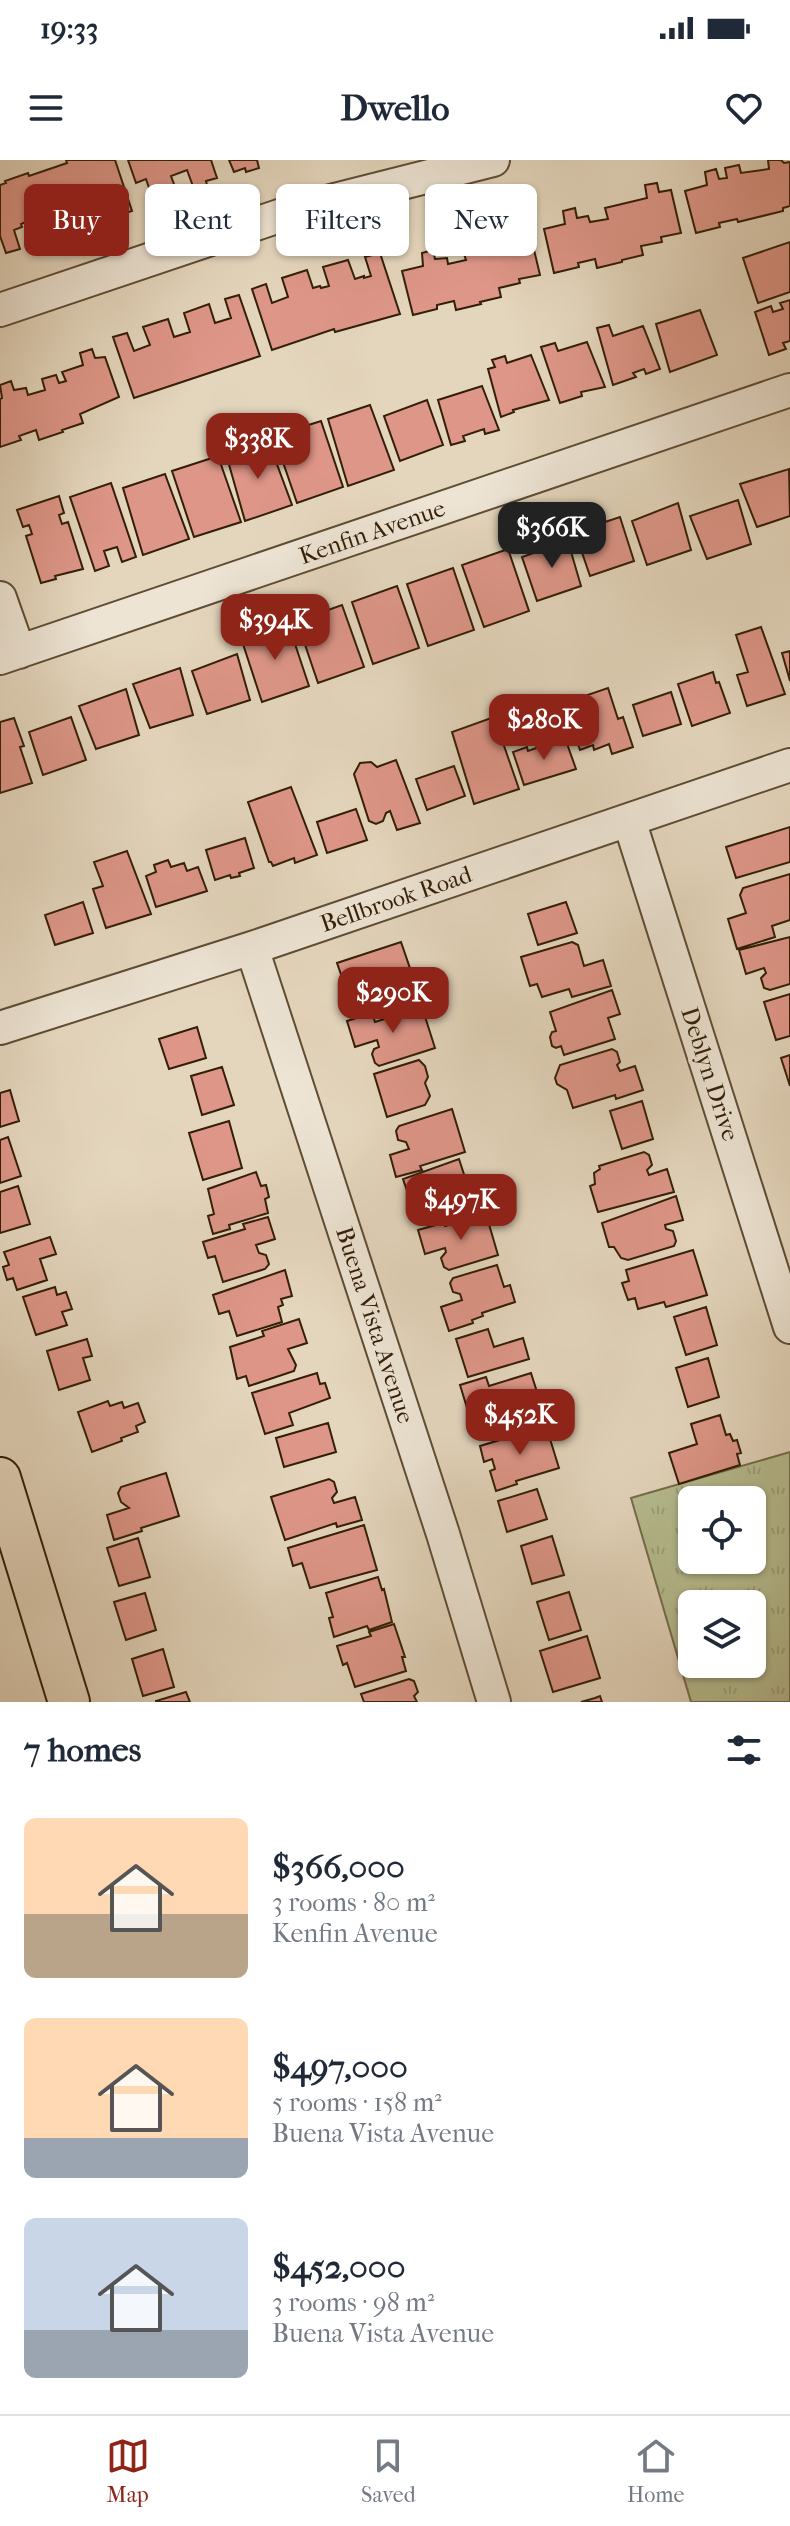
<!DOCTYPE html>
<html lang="en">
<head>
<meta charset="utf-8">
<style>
  :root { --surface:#fff; --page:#f2f2f3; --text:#1f2937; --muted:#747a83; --line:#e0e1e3; --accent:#8f2418 }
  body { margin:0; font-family:"IM FELL French Canon",serif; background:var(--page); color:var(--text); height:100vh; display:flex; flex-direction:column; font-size:30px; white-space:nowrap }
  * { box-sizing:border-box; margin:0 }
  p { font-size:26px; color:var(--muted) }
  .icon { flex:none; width:44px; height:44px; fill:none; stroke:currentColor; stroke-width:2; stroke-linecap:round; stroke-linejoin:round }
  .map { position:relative; height:1542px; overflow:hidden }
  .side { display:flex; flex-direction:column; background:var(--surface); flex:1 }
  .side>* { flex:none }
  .hud { position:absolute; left:24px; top:24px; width:742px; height:72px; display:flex; gap:16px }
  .tools { position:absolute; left:678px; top:1326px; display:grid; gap:16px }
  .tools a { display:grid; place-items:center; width:88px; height:88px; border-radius:12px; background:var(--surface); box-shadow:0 2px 6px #0004; font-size:40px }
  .price { position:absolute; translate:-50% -68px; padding:0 18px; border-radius:16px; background:var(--accent); color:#fff; font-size:26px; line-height:52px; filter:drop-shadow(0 2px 4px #0008) }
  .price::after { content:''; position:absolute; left:50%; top:48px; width:24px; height:18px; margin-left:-12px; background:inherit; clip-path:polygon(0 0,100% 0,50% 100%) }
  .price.selected { background:#222; color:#fff }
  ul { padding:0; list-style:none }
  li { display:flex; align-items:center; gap:24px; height:200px; padding:0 24px }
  li span { display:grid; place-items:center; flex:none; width:224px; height:160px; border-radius:12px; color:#555 }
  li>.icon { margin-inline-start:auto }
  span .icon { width:96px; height:96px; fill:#fffc; stroke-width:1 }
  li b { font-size:34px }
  h2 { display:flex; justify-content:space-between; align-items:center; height:96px; padding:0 24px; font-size:34px }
  .chip { padding:0 28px; border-radius:12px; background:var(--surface); box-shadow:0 2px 6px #0004; font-size:28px; line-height:72px }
  .chip.selected { background:var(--accent); color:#fff }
  .status { display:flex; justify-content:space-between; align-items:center; height:56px; padding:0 40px; background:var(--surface); direction:ltr }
  .status svg { height:22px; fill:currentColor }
  header { display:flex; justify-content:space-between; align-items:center; height:104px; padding:0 24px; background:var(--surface); font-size:36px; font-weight:800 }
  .tabs { display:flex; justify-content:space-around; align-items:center; height:112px; border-top:2px solid var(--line); background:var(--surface); font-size:22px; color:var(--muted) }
  .tabs a { display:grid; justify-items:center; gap:4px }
  .tabs .selected { color:var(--accent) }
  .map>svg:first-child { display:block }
</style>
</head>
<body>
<div class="status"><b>19:33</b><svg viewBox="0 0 49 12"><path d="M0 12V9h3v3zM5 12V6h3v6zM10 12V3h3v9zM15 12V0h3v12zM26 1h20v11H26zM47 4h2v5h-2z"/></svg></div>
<header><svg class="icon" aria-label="menu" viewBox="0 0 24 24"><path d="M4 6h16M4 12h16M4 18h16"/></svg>Dwello<svg class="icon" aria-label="heart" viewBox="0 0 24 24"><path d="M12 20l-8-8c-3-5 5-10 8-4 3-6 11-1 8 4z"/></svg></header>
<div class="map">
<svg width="790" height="1542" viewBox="0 0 790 1542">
  <defs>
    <pattern id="park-tufts" width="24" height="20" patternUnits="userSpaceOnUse" patternTransform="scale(2)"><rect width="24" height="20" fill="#b6bd90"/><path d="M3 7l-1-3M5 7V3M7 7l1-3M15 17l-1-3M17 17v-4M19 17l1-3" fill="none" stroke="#9da27b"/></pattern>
  </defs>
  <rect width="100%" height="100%" fill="#e4d6bd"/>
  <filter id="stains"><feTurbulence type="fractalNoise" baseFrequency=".0025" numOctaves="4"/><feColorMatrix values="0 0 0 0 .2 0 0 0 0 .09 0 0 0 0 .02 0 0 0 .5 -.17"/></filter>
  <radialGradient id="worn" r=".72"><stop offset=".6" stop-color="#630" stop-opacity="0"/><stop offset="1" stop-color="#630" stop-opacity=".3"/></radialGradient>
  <path fill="url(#park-tufts)" stroke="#746e4c" stroke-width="2" fill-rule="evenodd" d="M790 1292V1542H691L631 1338ZM692 1340H752V1400H692ZM692 1444H752V1504H692Z"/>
  <path fill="#de9688" stroke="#331e07" stroke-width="2" d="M66 0H115L132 51 118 56 112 37 103 40 102 36 94 39 101 60 77 69 70 50 54 55 61 75 35 81 28 61 21 64 22 67 14 70 20 89 6 93 0 76V25L6 23 5 21 28 13 29 16 67 3Z
    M128 0H211L217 18 206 21 207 25 194 29 187 10 171 16 178 35 165 40 164 36 153 40 146 19 136 23Z
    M229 0H257L259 8 246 12 245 8 234 12Z
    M768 0H781L784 3 790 2V46L783 48V51L738 62 737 59 719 63 720 67 696 73 685 31 707 25 705 12 716 9 719 19 727 18 725 8 739 5 741 13 769 9Z
    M657 23 659 32 671 30 681 73 661 77 662 82 641 86 643 95 622 100V102L597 108 595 99 578 103 579 107 554 113 544 69 565 64 563 51 575 48 577 58 588 56 590 62 608 59 605 48 647 38 645 25Z
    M515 65 517 74 530 73 540 115 519 119 520 123 499 128 501 137 480 142 481 144 456 150 454 141 437 145V149L413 155 402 111 423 106 422 93 433 90 435 99 447 98 448 104 466 100 463 91 505 81 503 67Z
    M790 82V132L758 143 743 98Z
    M380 93 400 154 335 172 334 169 272 190 252 129 266 124 272 143 288 137 282 118 307 110 313 128 320 126 321 128 329 126 323 107 348 100 355 119 364 116V118L371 116 365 97Z
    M239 135 260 196 134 238 113 177 127 173 134 191 150 185 143 167 168 159 174 177 190 172 184 153 209 144 215 163 231 158 225 139Z
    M790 140V181L783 183 786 189 769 195 755 152 771 146 773 152 783 149 780 143Z
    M700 150 717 195 670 212 656 164Z
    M609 165 613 176 643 166 660 209 646 214 644 209 633 213 636 217 613 225 597 168Z
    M587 182 605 227 581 232 582 236 560 243 541 187 555 183 558 191Z
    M92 189 95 198 105 197 119 237 80 254 83 263 62 270 63 272 39 280 36 270 19 276 21 280 0 287V239L2 238 0 225 11 221 14 230 26 228 28 235 45 230 42 219 56 215 59 223 66 221 62 212 83 205 80 193Z
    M531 195 549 240 513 250 514 252 501 257 488 209 495 207 492 200 505 196 507 203Z
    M482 226 499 270 485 274 484 269 463 276 465 281 451 285 438 240Z
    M427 240 443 285 400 301 384 256Z
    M370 245 394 310 348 326 328 259Z
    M321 261 343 327 297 343 274 276Z
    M268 280 292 345 245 361 226 294Z
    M218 296 241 362 194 377 172 311Z
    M789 309 790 356 757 367 740 324Z
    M165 314 189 379 143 395 123 328Z
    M111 323 136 397 122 402 117 387 104 391 109 406 95 411 70 337Z
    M59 336 64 353 59 355 62 364 68 362 83 409 55 416 56 419 41 423 26 376 32 374 29 365 23 367 17 350Z
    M738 340 751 384 707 399 690 356Z
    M678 343 691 390 647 405 632 361Z
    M620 357 634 401 590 416 575 372Z
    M567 378 581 426 537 441 522 397 548 388 547 385Z
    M508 389 529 451 484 467 462 405Z
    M453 408 474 470 428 486 407 424Z
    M397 426 419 488 373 504 352 442Z
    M342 445 364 507 318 523 297 461Z
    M288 463 309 526 262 542 241 478Z
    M761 467 785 534 747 546 737 515 748 512 736 475Z
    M790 491V521L782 493Z
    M237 494 250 540 207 554 192 511Z
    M180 508 193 555 150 568 133 524Z
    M713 512 716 523 719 522 730 553 692 566 678 524Z
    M608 528 618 559 623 557 633 587 612 594 609 584 594 590 593 585 580 590 564 543Z
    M126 529 139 575 96 589 79 546Z
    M671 532 681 564 643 576 633 545Z
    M71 557 86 600 43 615 29 572Z
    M494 557 519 629 474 644 452 572Z
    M14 558 24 586 20 587 32 623 0 633V562Z
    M565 578 576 609 524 625 513 592 527 587 528 591Z
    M396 600 420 663 397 670 390 651 386 653 383 661 376 664 369 661 354 614 360 603 371 602 377 607Z
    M454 606 465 636 427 650 416 619Z
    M291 627 317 695 295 703 294 698 273 706 271 702H269L248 642Z
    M356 649 367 680 327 693 317 662Z
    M790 667V702L736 718 726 687Z
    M245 678 254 708 239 713 240 716 231 718 230 715 215 720 206 690Z
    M127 691 151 754 106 768 93 729 103 726 94 702Z
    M168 700 171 707 184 703 187 711 198 707 207 731 156 747 146 716 156 712 154 705Z
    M790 714V760L772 766 775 777 737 789 728 759 746 753 740 735 743 728Z
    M83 742 93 773 55 785 45 755Z
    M566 742 577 773 538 785 528 754Z
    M790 777V824L770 830 764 828 761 818 766 813 764 808 746 814 739 790Z
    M401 782 414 820 351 843 337 803Z
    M572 782 578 785 584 806 603 800 611 826 572 837 569 829 542 837 537 824 530 826 521 797Z
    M612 830 620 854 608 858 615 879 564 895 561 886 556 888 552 886 550 877 552 872 556 871 550 852Z
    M790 834V876L776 880 764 842Z
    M422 847 435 888 379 906 375 903 372 894 374 889 379 887 377 880 355 887 347 861 372 853 375 862Z
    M197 867 206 898 169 909 159 879Z
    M612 889 617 892 620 902 617 905 620 911 635 906 643 930 616 939 615 935 573 948 567 930 557 924 555 918 560 905Z
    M790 895V926L781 898Z
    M419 900 425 906 428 917 425 923 430 936 425 945 387 957 374 914Z
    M222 907 234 945 202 955 191 916Z
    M10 930 19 961 0 967V933Z
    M642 941 653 979 622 989 610 951Z
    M452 949 465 992 420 1006 422 1010 396 1017 390 995 409 989 406 982 398 980 396 971 399 966Z
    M229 961 242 1008 203 1020 189 973Z
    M8 977 21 1016 0 1023V980Z
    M644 992 649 995 652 1005 647 1010 649 1015 667 1009 674 1032 598 1052 590 1026 595 1024 594 1013 600 1009 599 1006Z
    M459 999 472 1039 416 1057 403 1019Z
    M256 1012 261 1026 266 1025 269 1037 265 1039 268 1053 229 1065 230 1069 213 1074 208 1056 214 1054 208 1029Z
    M18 1026 30 1064 0 1073V1032Z
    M676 1036 683 1060 665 1065 666 1069 673 1071 676 1081 674 1086 628 1100 621 1098 614 1087H609L602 1063Z
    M486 1054 498 1095 449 1110 444 1107 441 1098 446 1092 445 1088 425 1094 418 1070 443 1063 445 1066Z
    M268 1057 275 1079 256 1085 259 1093 266 1095 269 1104 265 1109 223 1122 215 1096 208 1098 203 1082 245 1069 243 1064Z
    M50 1077 56 1094 40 1099 47 1120 17 1130 13 1118 7 1120 3 1107 9 1105 4 1092Z
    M693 1090 707 1135 666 1147 664 1142 638 1149 635 1138 628 1140 622 1123 629 1121 626 1110Z
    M497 1105 504 1127 510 1125 515 1142 482 1153 483 1156 472 1160 473 1163 449 1171 441 1147 462 1140 460 1134 453 1132 450 1123 453 1118Z
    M285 1110 292 1136 281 1139 283 1145 278 1147 282 1162 237 1176 229 1151 219 1154 213 1135Z
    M55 1127 57 1135 66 1132 72 1149 62 1152 67 1165 36 1175 23 1137Z
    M706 1147 717 1185 686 1195 674 1157Z
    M299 1159 307 1183 288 1189 296 1205 294 1211 249 1226 246 1216 237 1219 230 1187 264 1176 262 1171Z
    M488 1169 494 1187 523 1178 529 1199 468 1217 456 1179Z
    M87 1179 92 1196 83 1198 90 1220 59 1230 47 1191Z
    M708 1198 719 1237 688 1247 676 1208Z
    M317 1213 320 1224 325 1223 330 1238 289 1253 293 1265 265 1274 252 1233Z
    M531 1213 537 1232 543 1234 549 1243 544 1257 494 1272 488 1268 485 1259 490 1253 488 1245 468 1251 460 1225 486 1217 489 1226Z
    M108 1241 110 1246 122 1242 124 1248 138 1243 145 1262 136 1266 138 1272 121 1278 122 1281 92 1292 78 1252Z
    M720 1255 726 1275 730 1274 733 1281 737 1280 741 1293 737 1294 740 1305 679 1324 669 1293 697 1284 691 1264Z
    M328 1263 336 1292 284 1307 276 1278Z
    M546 1266 559 1308 516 1321 517 1324 496 1331 490 1311 495 1309 492 1299 484 1302 480 1286Z
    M166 1313 179 1356 141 1368 142 1371 114 1380 107 1355 129 1348 121 1342 118 1333 121 1327Z
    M329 1319 334 1322 337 1332 332 1338 334 1343 355 1337 362 1360 337 1367 336 1363 285 1380 271 1337Z
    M537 1329 547 1359 507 1372 498 1341Z
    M364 1365 377 1410 310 1428 302 1403 293 1406 288 1388Z
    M552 1376 564 1415 532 1424 521 1386Z
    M138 1378 150 1417 119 1426 107 1388Z
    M378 1417 382 1430 384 1429 392 1462 369 1470 367 1466 334 1477 329 1458 333 1457 326 1433Z
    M569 1432 581 1470 549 1480 537 1442Z
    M145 1433 156 1470 126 1480 114 1442Z
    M394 1464 405 1497H402L406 1511 355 1527 347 1503 343 1505 337 1486 371 1476 369 1472Z
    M587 1476 600 1518 553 1532 540 1491Z
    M163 1489 174 1527 143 1536 132 1499Z
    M409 1519 414 1521 418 1532 414 1536 417 1542H364L361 1534Z
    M186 1532 190 1542H156V1541Z
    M600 1536 602 1542H581L595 1538Z"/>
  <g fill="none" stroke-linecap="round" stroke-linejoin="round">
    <g stroke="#5f4c34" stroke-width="36">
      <path id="minor" d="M0 150 303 48 493 0
        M0 438 19 492
        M0 498 790 230
        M629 660 790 1167
        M252 788 443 1374 494 1542
        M0 868 252 788 790 605"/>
    </g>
    <g stroke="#331e07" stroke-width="44">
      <path id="major" d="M0 1318 69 1542"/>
    </g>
    <use href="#minor" stroke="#ede4d4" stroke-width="32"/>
    <use href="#major" stroke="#e4d6bd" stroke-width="40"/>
  </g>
  <g text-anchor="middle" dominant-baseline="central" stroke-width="8" stroke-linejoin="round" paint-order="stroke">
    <g font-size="24" fill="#331e07" stroke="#ede4d4">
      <text transform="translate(372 372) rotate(-19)">Kenfin Avenue</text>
      <text transform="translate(396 739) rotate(-19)">Bellbrook Road</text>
      <text transform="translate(710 914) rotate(72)">Deblyn Drive</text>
      <text transform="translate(375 1165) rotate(72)">Buena Vista Avenue</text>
    </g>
  </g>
  <rect width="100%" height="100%" filter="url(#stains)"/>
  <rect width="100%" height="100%" fill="url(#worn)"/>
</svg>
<div class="tools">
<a><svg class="icon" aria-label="locate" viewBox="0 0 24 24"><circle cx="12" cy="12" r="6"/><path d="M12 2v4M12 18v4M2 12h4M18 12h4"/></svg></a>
<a><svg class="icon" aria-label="layers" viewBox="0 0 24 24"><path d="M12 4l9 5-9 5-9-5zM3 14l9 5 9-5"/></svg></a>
</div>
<b class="price" style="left:258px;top:321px">$338K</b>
<b class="price selected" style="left:552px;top:410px">$366K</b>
<b class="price" style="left:275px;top:502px">$394K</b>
<b class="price" style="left:544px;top:602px">$280K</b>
<b class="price" style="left:393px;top:875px">$290K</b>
<b class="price" style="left:461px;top:1082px">$497K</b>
<b class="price" style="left:520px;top:1297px">$452K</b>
<div class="hud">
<a class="chip selected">Buy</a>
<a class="chip">Rent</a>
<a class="chip">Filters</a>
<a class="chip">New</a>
</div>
</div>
<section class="side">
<h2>7 homes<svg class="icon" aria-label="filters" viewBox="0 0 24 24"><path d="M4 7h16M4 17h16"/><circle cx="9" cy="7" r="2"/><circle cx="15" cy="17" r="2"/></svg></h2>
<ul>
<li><span style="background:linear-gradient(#ffd9b3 60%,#b9a48a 0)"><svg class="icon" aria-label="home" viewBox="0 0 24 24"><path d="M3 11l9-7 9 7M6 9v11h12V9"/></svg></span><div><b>$366,000</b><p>3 rooms · 80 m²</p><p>Kenfin Avenue</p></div></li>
<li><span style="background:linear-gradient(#ffd9b3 75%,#9aa5b1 0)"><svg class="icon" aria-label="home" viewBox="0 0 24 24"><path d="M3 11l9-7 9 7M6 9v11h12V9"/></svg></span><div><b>$497,000</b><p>5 rooms · 158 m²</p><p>Buena Vista Avenue</p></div></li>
<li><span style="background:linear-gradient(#c9d6e8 70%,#9aa5b1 0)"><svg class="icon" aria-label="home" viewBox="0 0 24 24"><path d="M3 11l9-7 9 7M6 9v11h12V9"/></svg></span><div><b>$452,000</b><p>3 rooms · 98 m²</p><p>Buena Vista Avenue</p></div></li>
</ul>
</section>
<nav class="tabs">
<a class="selected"><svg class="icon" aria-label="map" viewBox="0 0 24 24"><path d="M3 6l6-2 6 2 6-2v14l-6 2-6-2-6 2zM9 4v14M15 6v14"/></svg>Map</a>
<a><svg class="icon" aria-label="saved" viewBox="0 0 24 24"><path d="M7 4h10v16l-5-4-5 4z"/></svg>Saved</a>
<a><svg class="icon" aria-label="home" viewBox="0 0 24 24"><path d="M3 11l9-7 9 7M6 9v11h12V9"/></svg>Home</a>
</nav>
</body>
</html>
